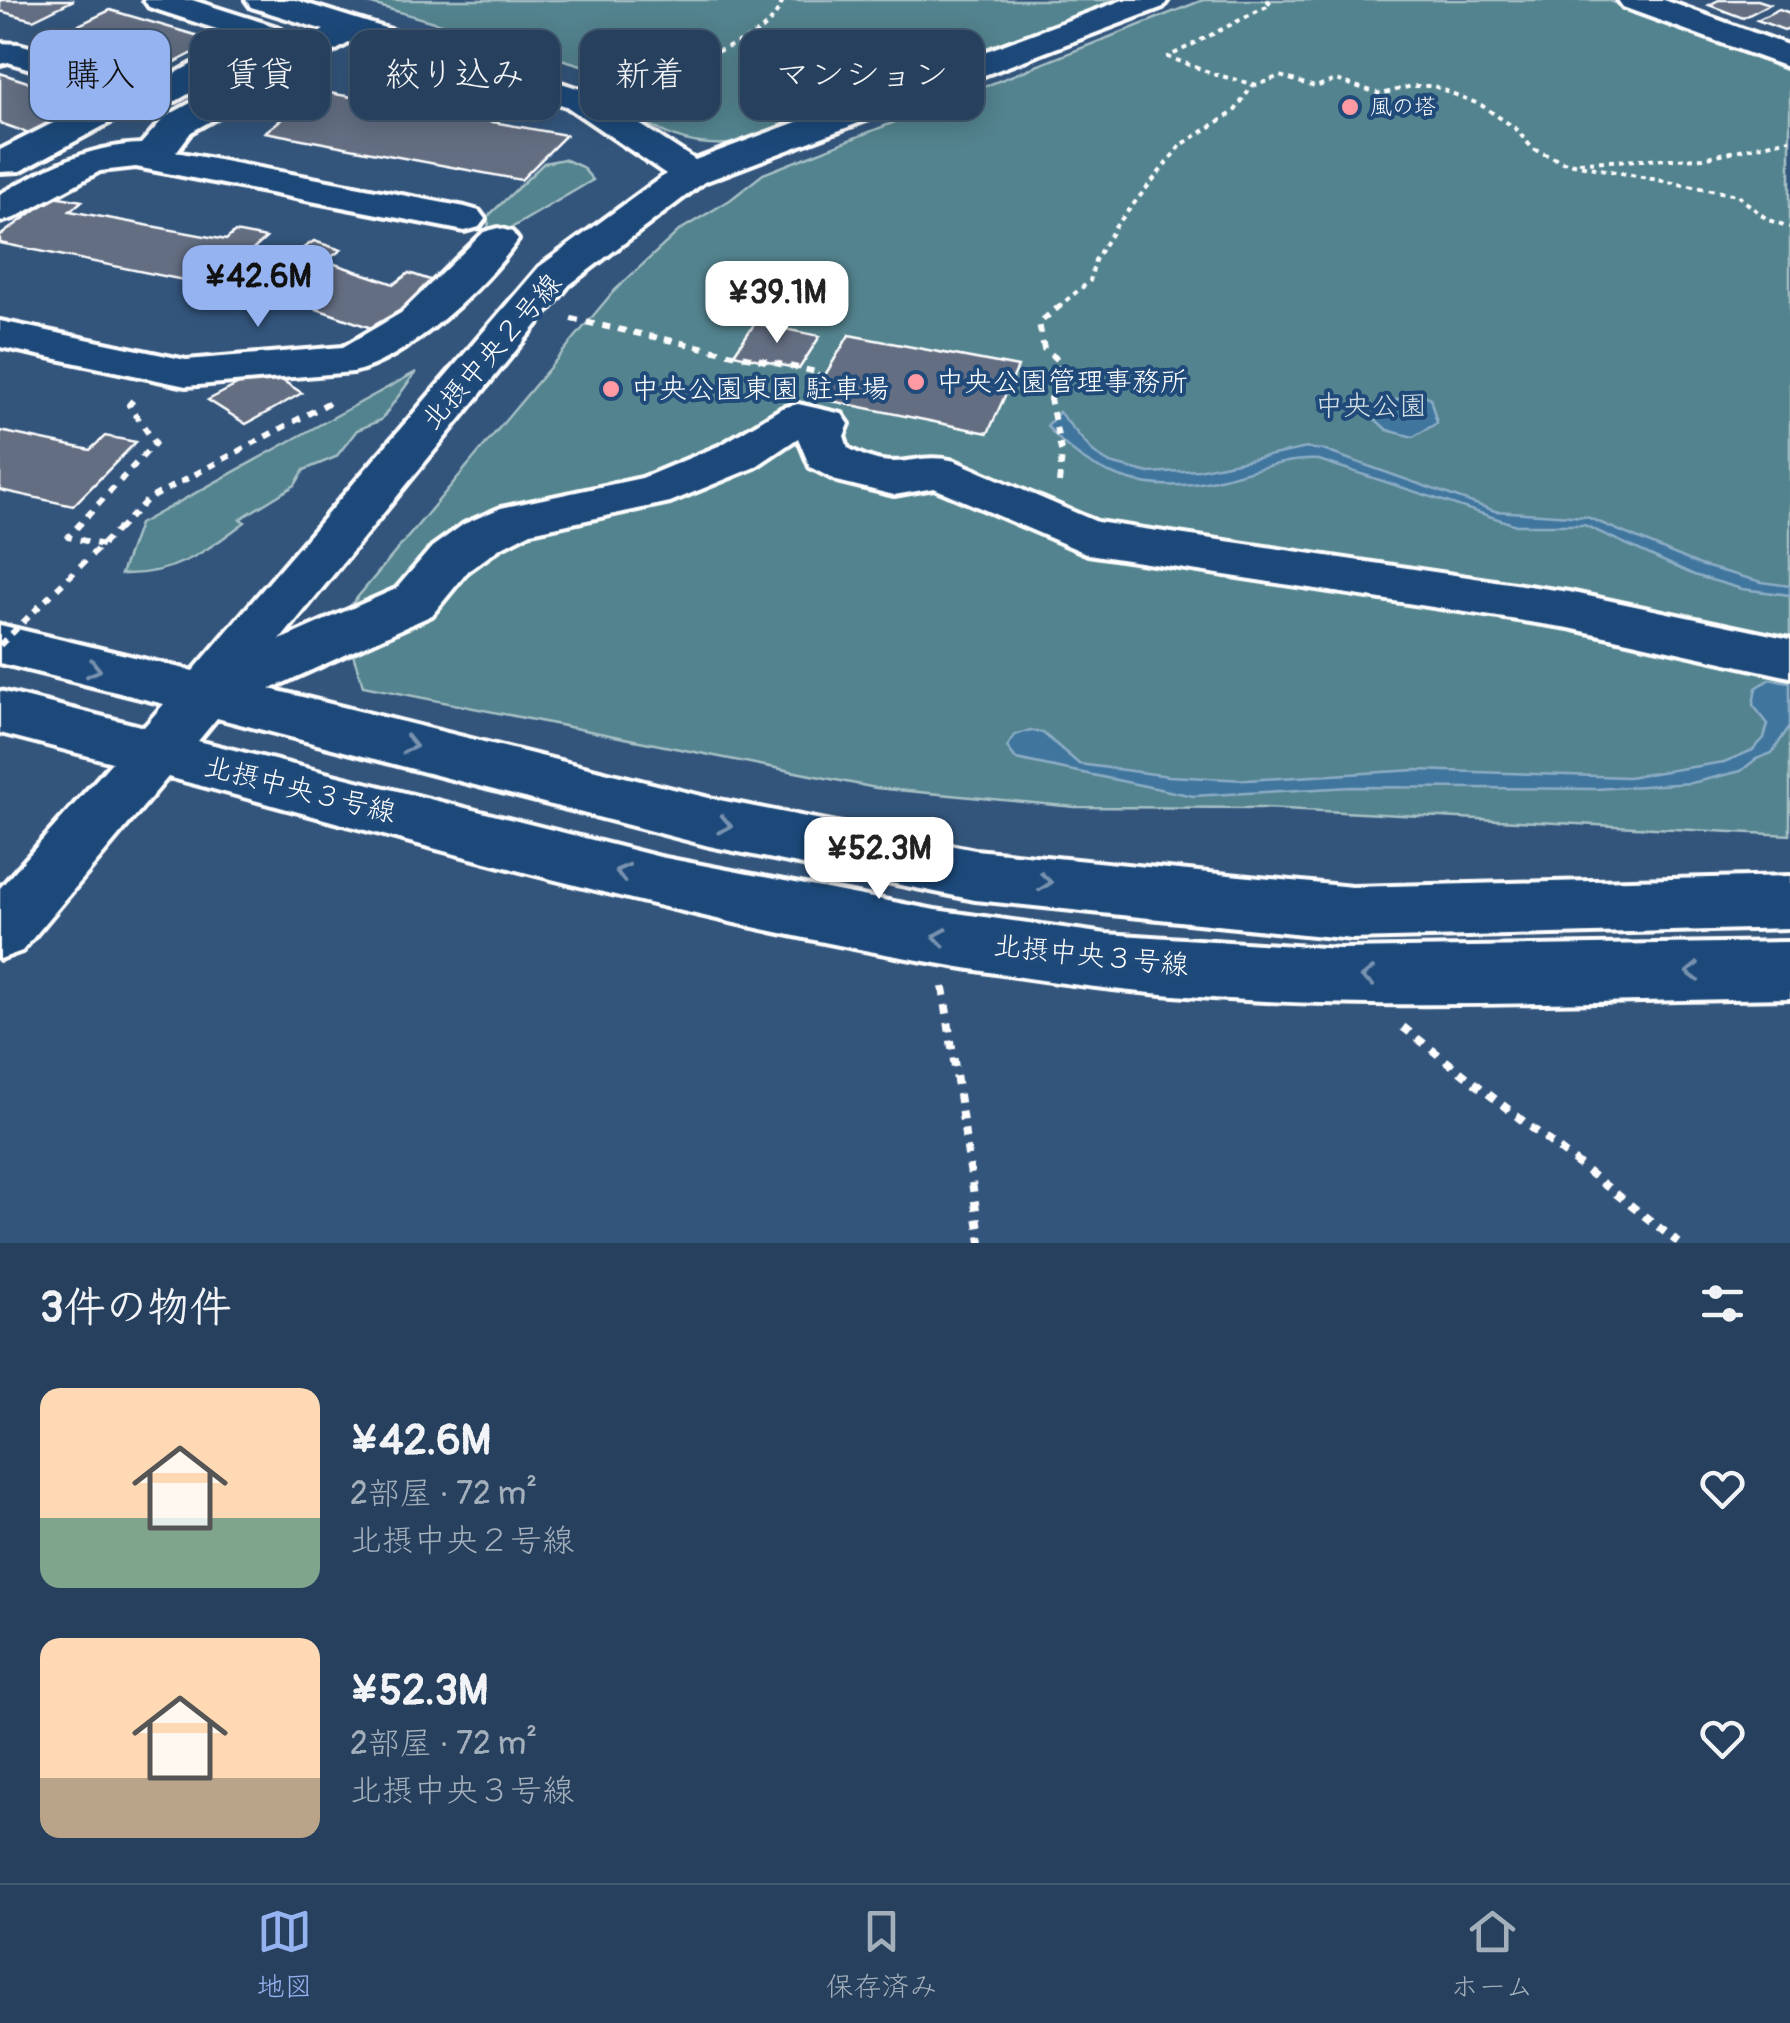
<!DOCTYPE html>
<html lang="ja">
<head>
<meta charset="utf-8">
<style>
  :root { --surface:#26405d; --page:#324b66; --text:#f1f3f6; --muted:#a4afbc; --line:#425972; --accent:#95b2f1 }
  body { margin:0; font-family:Pangolin,"Klee One",sans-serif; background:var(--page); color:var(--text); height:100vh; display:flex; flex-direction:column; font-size:38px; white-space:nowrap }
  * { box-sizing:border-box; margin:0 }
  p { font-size:32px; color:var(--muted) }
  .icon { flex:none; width:55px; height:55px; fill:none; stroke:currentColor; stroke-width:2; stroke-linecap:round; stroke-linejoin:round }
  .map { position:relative; height:1243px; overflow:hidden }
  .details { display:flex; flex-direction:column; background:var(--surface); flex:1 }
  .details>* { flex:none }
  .top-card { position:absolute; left:30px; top:30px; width:1000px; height:90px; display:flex; gap:20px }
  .price { position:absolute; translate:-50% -85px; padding:0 22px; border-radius:20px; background:#fff; color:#222; font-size:32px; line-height:65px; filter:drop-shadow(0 2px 5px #0008) }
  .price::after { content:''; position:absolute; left:50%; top:60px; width:30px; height:22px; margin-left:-15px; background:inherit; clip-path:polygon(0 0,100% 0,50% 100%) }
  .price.selected { background:var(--accent); color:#111 }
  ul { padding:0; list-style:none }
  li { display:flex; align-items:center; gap:30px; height:250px; padding:0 40px }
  li span { display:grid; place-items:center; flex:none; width:280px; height:200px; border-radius:20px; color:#555 }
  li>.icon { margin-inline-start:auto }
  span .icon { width:120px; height:120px; fill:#fffc; stroke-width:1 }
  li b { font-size:42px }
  h2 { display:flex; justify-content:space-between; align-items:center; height:120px; padding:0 40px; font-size:42px }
  .tag { padding:0 35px; border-radius:20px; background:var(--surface); box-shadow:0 5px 25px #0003,0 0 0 2px var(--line); font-size:35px; line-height:90px }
  .tag.selected { background:var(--accent); color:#111 }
  .tab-bar { display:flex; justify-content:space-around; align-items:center; height:140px; border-top:2px solid var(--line); background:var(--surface); font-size:28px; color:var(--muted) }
  .tab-bar a { display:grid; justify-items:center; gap:5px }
  .tab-bar .selected { color:var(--accent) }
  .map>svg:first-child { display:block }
</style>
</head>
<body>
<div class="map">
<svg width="1790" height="1243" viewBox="0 0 1790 1243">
  <rect width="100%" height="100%" fill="#33557c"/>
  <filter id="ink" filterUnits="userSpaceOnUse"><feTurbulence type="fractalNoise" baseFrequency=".01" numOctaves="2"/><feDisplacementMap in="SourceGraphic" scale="20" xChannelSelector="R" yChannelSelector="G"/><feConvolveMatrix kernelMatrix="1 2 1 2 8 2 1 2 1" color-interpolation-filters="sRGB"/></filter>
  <g filter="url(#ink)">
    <path fill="#52838e" stroke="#a8c1c6" stroke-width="2.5" d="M358 0H1123L742 143C677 151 651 126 600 92L609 73Z
      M1203 0H1608L1790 72V835L1264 808 1075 807 876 788 363 686 341 617 613 292 680 230 730 200 763 174Z
      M564 159 582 167 593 180 513 227 505 236 487 230 489 223 484 220 544 163Z
      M416 372 381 420 357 430 336 457 304 470 295 485 240 519 245 522C205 552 173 576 121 574L139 524Z"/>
    <path fill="#41769e" stroke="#8dadc5" stroke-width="2.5" d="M1420 392 1430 398 1437 423 1413 437 1387 430 1374 418 1386 403Z
      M1059 412 1094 453 1110 463 1149 473 1198 470 1307 448 1323 450 1495 511 1587 517 1700 565 1762 582 1790 586V595L1742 589 1694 575 1584 525H1516L1319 460C1280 458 1244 475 1206 482 1144 494 1087 474 1047 426Z
      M1770 679 1790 682V726L1772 753 1756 759 1741 771 1692 783 1596 789 1352 787 1193 796 1016 759 1007 747 1015 735 1030 730 1043 733 1079 764 1169 776 1246 780 1416 770 1628 777 1724 762 1753 750 1764 738 1768 724 1753 705 1756 688Z"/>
    <path fill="#636e82" stroke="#fff" stroke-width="2.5" d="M0 0H74L33 20 0 11Z
      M1719 0H1758L1770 4 1743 18 1709 5Z
      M1779 9 1790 13V28L1784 30 1757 20Z
      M110 10 216 41 168 66 62 33Z
      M0 73 94 104 34 135 0 123Z
      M318 91 566 135 521 180 265 132Z
      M54 196 82 201 70 211 226 240 235 232 266 238 213 286 0 243V236Z
      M314 241 341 250 326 261 394 284 409 273 442 284 380 331 248 285Z
      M755 323 820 336 799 369 734 354Z
      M849 335 1018 367 988 433 812 397Z
      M266 370 302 393 246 424 208 400Z
      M0 431 90 450 105 436 136 442 73 506 0 490Z"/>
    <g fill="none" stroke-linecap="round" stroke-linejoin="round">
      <g stroke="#fff" stroke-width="8">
        <path id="minor" d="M144 0H192L280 28 285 35 280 42 176 101 146 103 20 171 0 172V150L110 94 8 62 0 64V43L19 44 158 83 241 37 149 7Z
          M246 0H295L590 92 695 160 1123 0H1168L1163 7 704 182 569 285 280 640 396 589 432 547 464 524 501 508 642 478 721 445 782 408 798 404 842 414 849 424 844 436 848 448C899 477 912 450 955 461L1097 522 1569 592 1790 639V677L1569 628 1088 554 934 488 894 495 837 481 810 467 798 438 755 467 670 502 531 532 500 548 468 571 432 615 270 689 709 798 975 850 1352 887 1790 876V928L1352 939 975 900 709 846 217 718 198 741 660 857 935 910 1106 934 1339 949 1790 942V998C1562 1001 1331 1015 1104 988 785 950 477 859 168 777L22 951 0 959V888L112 762 0 733V691L144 727 164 704 0 663V625L193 671 539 267 666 174 566 106 354 40 191 132 176 152 465 207 479 211 485 219 479 227 465 231 136 167 100 171 14 218 0 222V194C47 168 86 146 141 144L165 117 324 30 251 7Z
          M1618 0H1664L1790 46V68L1623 7Z
          M498 228 512 232 518 240C486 286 408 359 353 372L186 386 0 347V321L186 360 343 347 401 313 484 232Z"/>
      </g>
      <path stroke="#fff" stroke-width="4" stroke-dasharray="5 5" stroke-linecap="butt" d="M1267 0 1271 4 1168 57 1217 75 1257 85 1280 76 1315 87 1336 80 1381 94 1412 86H1434L1481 105 1515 128 1533 149 1563 162 1737 195 1768 220 1790 227
        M646 105C661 90 676 73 694 62 730 42 766 43 783 0
        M1579 162 1703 158 1790 139
        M1058 307 1090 281 1095 260 1116 226 1181 145 1234 112 1253 85"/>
      <path stroke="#fff" stroke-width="6" stroke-dasharray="8 8" stroke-linecap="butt" d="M571 319 821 373 815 384
        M1059 483 1062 455 1050 399 1060 361 1044 349 1039 323 1061 305
        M118 530 147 500 334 400
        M103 545 68 537 155 443 129 405 134 399"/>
      <path stroke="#fff" stroke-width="8" stroke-dasharray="9 9" stroke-linecap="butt" d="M943 987 981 1243
        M1403 1027 1679 1243"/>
      <use href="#minor" fill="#1f4a7a" fill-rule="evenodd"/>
      <path stroke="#fff" stroke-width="6" stroke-dasharray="8 8" stroke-linecap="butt" d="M0 645 121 526"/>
    </g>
    <defs><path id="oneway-chevron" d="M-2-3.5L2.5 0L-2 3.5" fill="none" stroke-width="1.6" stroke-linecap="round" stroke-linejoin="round" transform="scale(2.5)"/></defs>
    <g stroke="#7992af">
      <use href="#oneway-chevron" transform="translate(94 669) rotate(14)"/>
      <use href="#oneway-chevron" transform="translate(410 745) rotate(13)"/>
      <use href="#oneway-chevron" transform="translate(725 825) rotate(11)"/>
      <use href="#oneway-chevron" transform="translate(622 872) rotate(-165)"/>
      <use href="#oneway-chevron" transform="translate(1045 882) rotate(6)"/>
      <use href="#oneway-chevron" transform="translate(940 937) rotate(-171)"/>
      <use href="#oneway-chevron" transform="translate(1693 972) rotate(179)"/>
      <use href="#oneway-chevron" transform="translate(1368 977) rotate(179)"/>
    </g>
  </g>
  <g fill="#ff9aa2" stroke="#1f4a7a" stroke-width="4">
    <circle cx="1350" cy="107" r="10"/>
    <circle cx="916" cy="382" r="10"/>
    <circle cx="611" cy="389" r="10"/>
  </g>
  <g text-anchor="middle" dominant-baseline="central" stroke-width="8" stroke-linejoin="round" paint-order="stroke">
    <g font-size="22" fill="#fff" stroke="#1f4a7a" text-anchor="start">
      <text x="1370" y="107">風の塔</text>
    </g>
    <g font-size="28" fill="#fff" stroke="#1f4a7a">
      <text transform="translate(492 352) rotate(-49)">北摂中央２号線</text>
      <text transform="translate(300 790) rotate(14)">北摂中央３号線</text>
      <text transform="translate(1091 956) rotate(6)">北摂中央３号線</text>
    </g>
    <g font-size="28" fill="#fff" stroke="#1f4a7a" text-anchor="start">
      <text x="936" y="382">中央公園管理事務所</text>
      <text x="631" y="389">中央公園東園 駐車場</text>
    </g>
    <g font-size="28" fill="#d4e0e3" stroke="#1f4a7a">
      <text x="1371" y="406">中央公園</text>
    </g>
  </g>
</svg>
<b class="price selected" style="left:258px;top:330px">¥42.6M</b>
<b class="price" style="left:777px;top:346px">¥39.1M</b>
<b class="price" style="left:879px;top:902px">¥52.3M</b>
<div class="top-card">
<a class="tag selected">購入</a>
<a class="tag">賃貸</a>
<a class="tag">絞り込み</a>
<a class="tag">新着</a>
<a class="tag">マンション</a>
</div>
</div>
<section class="details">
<h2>3件の物件<svg class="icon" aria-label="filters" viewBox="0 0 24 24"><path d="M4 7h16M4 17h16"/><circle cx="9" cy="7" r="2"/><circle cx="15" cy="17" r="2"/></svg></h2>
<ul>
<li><span style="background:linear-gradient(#ffd9b3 65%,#7fa58c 0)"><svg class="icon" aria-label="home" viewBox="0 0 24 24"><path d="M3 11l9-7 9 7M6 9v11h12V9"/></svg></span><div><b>¥42.6M</b><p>2部屋 · 72 m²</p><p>北摂中央２号線</p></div><svg class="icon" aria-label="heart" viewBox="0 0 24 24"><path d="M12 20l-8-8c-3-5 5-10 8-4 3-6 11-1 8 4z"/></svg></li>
<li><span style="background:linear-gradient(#ffd9b3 70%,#b9a48a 0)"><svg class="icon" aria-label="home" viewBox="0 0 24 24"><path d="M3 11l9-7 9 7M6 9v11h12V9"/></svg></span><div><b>¥52.3M</b><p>2部屋 · 72 m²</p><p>北摂中央３号線</p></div><svg class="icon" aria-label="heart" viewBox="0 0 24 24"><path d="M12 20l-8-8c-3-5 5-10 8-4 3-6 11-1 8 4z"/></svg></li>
</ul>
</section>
<nav class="tab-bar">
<a class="selected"><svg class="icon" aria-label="map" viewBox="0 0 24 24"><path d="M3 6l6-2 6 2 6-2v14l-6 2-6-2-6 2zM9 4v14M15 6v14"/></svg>地図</a>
<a><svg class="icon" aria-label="saved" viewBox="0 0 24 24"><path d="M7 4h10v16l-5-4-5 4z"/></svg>保存済み</a>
<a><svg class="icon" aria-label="home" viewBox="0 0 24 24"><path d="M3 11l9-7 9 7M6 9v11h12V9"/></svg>ホーム</a>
</nav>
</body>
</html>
